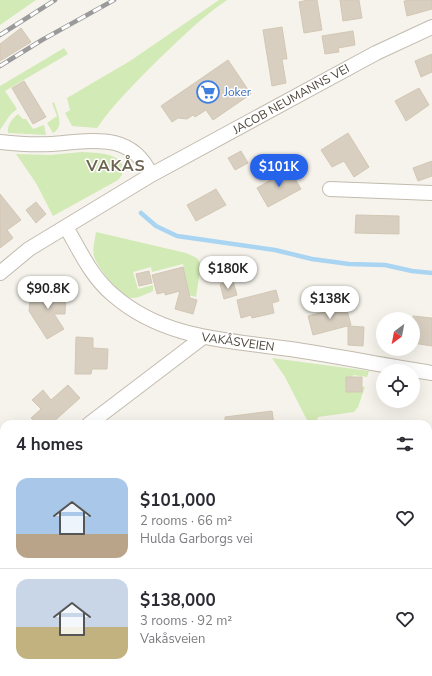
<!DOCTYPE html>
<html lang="en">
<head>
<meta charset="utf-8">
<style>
  :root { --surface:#fff; --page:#f7f7f7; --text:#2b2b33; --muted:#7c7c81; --line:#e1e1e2; --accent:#2563eb }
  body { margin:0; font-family:"Nunito Sans",sans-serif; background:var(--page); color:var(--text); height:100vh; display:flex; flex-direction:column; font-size:15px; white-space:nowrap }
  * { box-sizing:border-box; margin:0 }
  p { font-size:13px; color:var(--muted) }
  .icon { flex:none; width:22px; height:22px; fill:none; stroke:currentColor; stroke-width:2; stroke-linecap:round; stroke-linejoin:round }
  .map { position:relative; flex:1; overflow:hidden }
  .sheet { position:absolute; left:0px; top:420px; width:432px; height:256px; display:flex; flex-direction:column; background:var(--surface); border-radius:12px 12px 0 0; box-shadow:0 4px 16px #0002 }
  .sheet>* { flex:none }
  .needle { width:26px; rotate:212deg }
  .controls { position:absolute; left:376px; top:312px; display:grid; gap:8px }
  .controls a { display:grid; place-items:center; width:44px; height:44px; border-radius:50%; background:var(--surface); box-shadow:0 4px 16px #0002; font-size:20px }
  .price { position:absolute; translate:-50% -34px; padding:0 9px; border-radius:14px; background:#fff; color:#222; font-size:13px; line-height:26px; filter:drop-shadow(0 1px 2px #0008) }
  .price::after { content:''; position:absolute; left:50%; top:24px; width:12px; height:9px; margin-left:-6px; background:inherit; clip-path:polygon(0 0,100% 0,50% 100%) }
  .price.active { background:var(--accent); color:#fff }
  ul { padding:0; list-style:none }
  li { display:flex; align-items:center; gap:12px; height:100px; padding:0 16px }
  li+li { border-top:1px solid var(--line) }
  li span { display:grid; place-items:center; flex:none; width:112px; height:80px; border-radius:12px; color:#555 }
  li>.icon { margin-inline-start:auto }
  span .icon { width:48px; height:48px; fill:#fffc; stroke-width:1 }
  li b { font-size:17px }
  h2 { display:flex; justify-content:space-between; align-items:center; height:48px; padding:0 16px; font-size:17px }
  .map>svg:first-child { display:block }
</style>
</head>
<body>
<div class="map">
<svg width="432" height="676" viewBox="0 0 432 676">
  <rect width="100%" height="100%" fill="#f6f3ec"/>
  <path fill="#d2eab5" d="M0 0H36L0 25Z
    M219 0H227C202 17 182 37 160 58 137 81 115 102 97 128L72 126 65 113 70 110 67 98 130 61Z
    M64 48 68 54 5 91 17 109 10 115 0 130V86Z
    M54 102C57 112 65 126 53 133L47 123 57 116 52 103Z
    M18 114 23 119H26L33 129 44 125 46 135 8 133C7 125 12 119 18 114Z
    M82 152C96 153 117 152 123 166L122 175 118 180 53 216 36 183 16 154 50 155Z
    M96 232 186 253 197 258 201 265 196 297 188 295 183 264 152 272 151 267 133 272 138 289 153 285V291C148 293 139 298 133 298 121 298 97 267 94 256 92 249 95 239 96 232Z
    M272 358 369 371 367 377 353 375 352 385 365 387 358 407 354 412 318 417 316 424H309L285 377Z
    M428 469 432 470V676H244L241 672H428Z"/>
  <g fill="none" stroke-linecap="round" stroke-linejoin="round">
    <path stroke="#a9d4f2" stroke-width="4.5" d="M141 213 156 226 177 236 275 250 312 259 349 264 385 265 412 271 432 273"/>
  </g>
  <path fill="#d8cfc1" stroke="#d3c7b4" d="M308 0H317L322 30 304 33 299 2Z
    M340 0H359L362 18 343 21Z
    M413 0H432V9L407 16 404 1Z
    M282 27 287 59H282L286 83 272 86 263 30Z
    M21 28 31 42 0 61V44Z
    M353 31 355 45 338 48 339 52 325 54 322 36Z
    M432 54V72L421 77 415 61Z
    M228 60 251 94 213 120 206 110 195 117 193 115 187 119 178 118 172 122 161 106Z
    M24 81 46 117 33 124 12 88Z
    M419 88 429 105 406 121 395 101Z
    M348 133 369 167 354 177 344 161 332 167 321 150Z
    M241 151 248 163 235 170 228 158Z
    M432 161V176L418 181 413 168Z
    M289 169 301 189 268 207 257 188Z
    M216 189 226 205 196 221 187 205Z
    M0 194 21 220 7 230 13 238 0 248Z
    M36 202 46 214 36 223 26 210Z
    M356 215 399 216V234L355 233Z
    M183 267 190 298 197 300 193 314 175 309 180 291 165 295V292L157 294 152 275Z
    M149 271 152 283 139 286 136 274Z
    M233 281 237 295 224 299 220 284Z
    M44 290 66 291 65 314H54L64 329 47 339 29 311 31 291 43 292Z
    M276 290 279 301 272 303 274 313 252 318 251 315 241 318 237 300Z
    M345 303 351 325 313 335 308 316 329 311 328 307Z
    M413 316 432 318V346L413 343Z
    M348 326 364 327 363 346 348 345Z
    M76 337 93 338V348L108 349 107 369H92L91 374H75Z
    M346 377H362V392H346Z
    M68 385 80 398 51 424H37L31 418 41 409 32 400 43 390 51 400Z
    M272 411 274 424H225V417Z"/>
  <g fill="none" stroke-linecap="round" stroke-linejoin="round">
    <g stroke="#c2bbae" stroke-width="16">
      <path id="minor" d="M0 142C18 144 34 145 52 144 91 141 131 131 151 175
        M330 189 432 193
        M66 227C80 251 91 276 112 294 165 341 232 340 297 350 342 357 387 366 432 373
        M0 273 29 249 151 175 376 53 432 27
        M89 424 202 338
        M41 676V672"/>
    </g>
    <use href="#minor" stroke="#fff" stroke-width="14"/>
    <g stroke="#9a9a9a" stroke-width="4.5">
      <path id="rail" d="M0 35 55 0
        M0 66 42 40 114 0"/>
    </g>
    <use href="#rail" stroke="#fff" stroke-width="3" stroke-dasharray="9" stroke-linecap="butt"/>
  </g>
  <defs>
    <g id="supermarket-ring" transform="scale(1.15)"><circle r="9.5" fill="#fff" stroke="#3f7fe0" stroke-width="1.5"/><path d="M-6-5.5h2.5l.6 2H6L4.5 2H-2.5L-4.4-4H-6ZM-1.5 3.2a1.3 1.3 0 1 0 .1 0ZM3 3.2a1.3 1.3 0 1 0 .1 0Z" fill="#3f7fe0"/></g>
  </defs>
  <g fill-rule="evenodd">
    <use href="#supermarket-ring" x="208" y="92"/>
  </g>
  <g text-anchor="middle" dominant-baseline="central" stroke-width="3" stroke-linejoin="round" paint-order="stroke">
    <g font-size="12" fill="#366cbe" stroke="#fff" text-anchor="start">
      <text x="224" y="92">Joker</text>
    </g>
    <g font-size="12" fill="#4b4439" stroke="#fff">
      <text transform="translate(291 99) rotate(-29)">JACOB NEUMANNS VEI</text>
      <text transform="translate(238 342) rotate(8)">VAKÅSVEIEN</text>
    </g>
    <g font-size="16" font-weight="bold" letter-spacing="1" fill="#6e6250" stroke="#fff">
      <text x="116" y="166">VAKÅS</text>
    </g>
  </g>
</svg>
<div class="controls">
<a><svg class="needle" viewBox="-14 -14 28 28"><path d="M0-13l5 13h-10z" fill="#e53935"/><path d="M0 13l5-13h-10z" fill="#7c7c81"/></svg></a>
<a><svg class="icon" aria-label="locate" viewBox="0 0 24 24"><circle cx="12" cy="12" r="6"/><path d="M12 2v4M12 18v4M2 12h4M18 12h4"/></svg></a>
</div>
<b class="price active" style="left:279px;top:188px">$101K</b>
<b class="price" style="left:228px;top:290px">$180K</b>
<b class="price" style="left:48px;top:310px">$90.8K</b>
<b class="price" style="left:330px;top:320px">$138K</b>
<section class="sheet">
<h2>4 homes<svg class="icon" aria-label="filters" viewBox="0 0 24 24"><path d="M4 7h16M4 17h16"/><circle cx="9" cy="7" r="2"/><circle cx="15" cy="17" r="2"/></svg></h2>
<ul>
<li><span style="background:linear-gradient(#a9c7e8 70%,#b9a48a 0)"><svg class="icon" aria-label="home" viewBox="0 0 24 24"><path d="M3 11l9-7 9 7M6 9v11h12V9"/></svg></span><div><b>$101,000</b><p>2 rooms · 66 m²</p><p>Hulda Garborgs vei</p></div><svg class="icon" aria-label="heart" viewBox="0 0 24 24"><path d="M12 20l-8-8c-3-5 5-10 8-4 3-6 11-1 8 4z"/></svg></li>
<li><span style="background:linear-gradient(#c9d6e8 60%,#c2b280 0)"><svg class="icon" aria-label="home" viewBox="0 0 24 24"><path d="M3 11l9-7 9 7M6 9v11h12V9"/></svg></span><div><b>$138,000</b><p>3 rooms · 92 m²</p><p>Vakåsveien</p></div><svg class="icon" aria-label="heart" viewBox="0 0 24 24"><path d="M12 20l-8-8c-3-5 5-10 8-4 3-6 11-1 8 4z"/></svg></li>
</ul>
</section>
</div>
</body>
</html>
